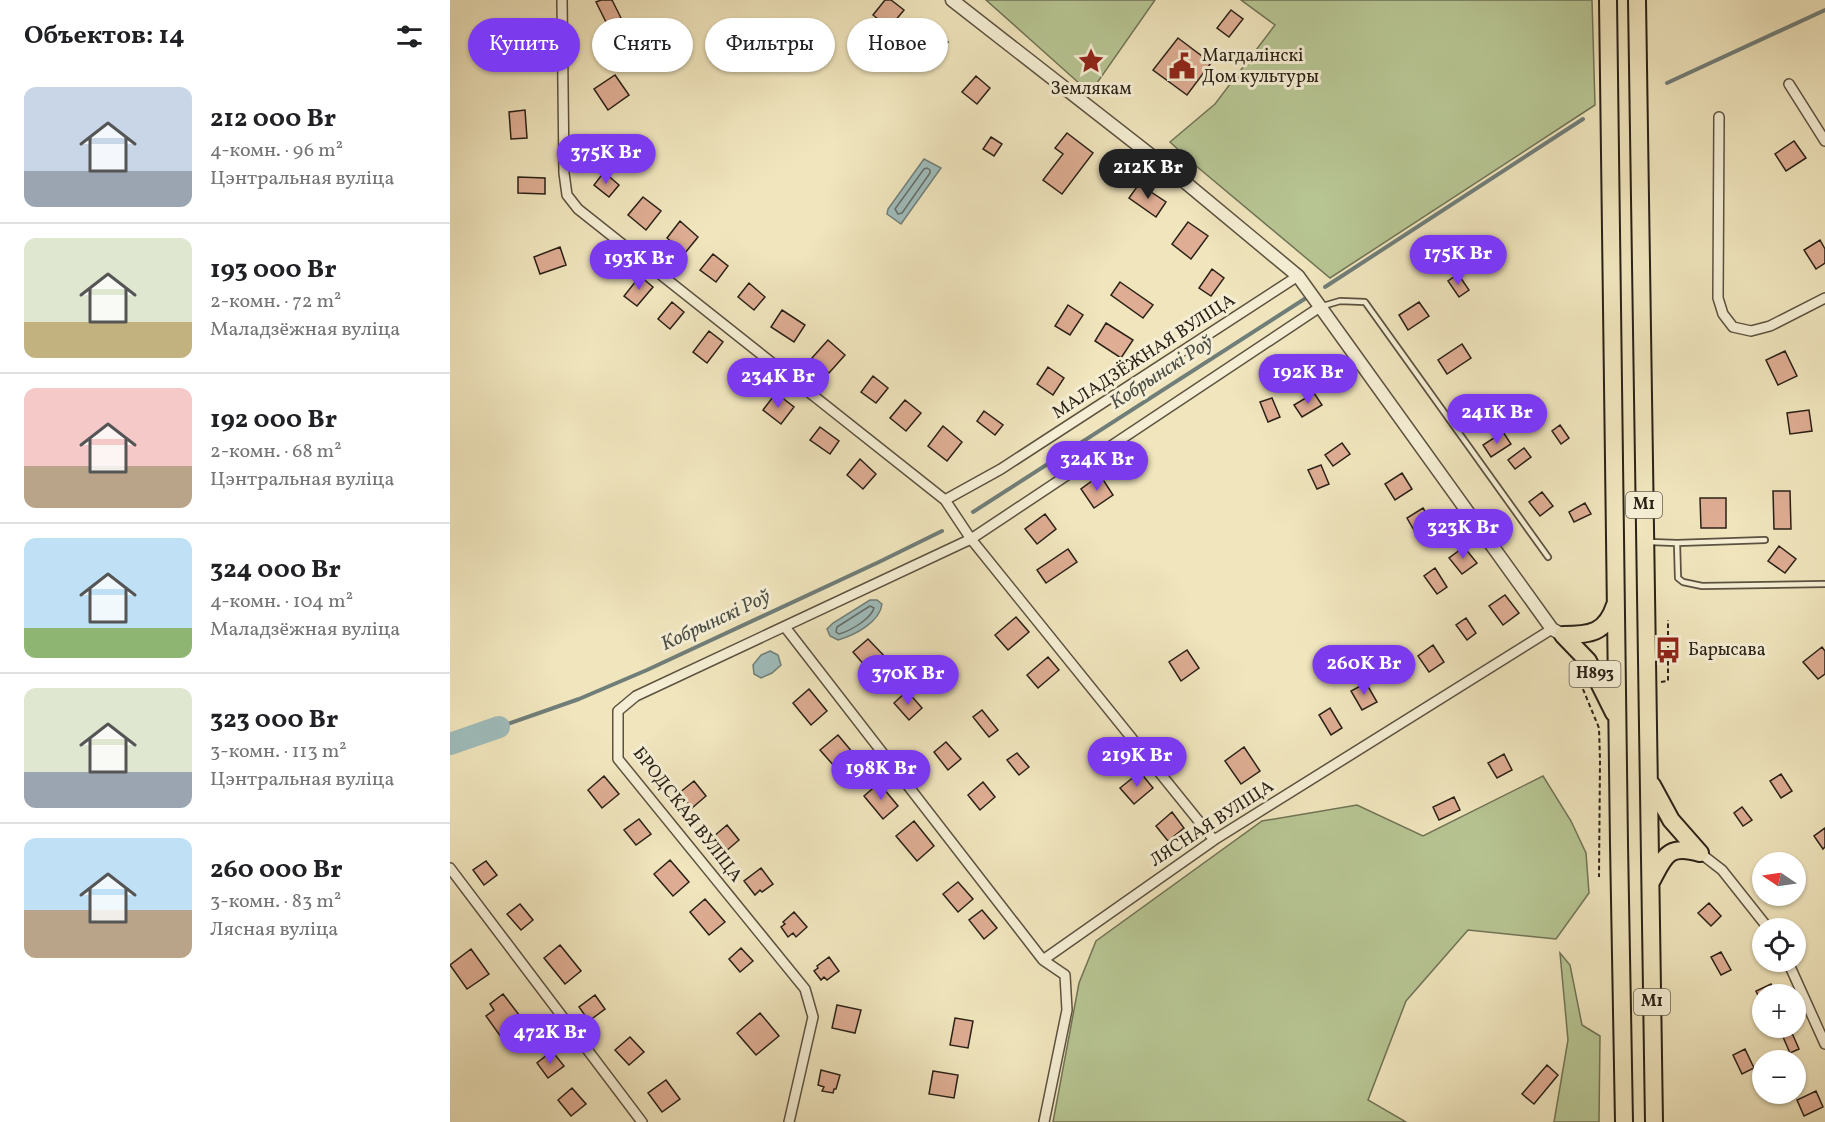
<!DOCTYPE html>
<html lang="ru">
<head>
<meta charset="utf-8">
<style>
  :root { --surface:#fff; --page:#f6f6f6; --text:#202124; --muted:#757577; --line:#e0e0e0; --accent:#7c3aed }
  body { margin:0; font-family:Vollkorn,serif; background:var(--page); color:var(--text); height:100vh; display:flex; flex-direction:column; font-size:22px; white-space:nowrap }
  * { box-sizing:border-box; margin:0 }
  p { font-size:20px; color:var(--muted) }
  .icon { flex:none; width:33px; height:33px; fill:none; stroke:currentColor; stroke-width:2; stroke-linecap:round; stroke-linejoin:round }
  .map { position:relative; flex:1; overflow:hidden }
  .panel { display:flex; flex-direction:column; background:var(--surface); width:450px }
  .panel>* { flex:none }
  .banner { position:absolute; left:18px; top:18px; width:570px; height:54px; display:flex; gap:12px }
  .needle { width:39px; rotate:283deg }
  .controls { position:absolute; left:1302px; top:852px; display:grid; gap:12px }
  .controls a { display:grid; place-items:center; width:54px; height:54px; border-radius:50%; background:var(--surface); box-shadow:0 2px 4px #0004; font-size:30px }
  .price { position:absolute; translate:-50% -51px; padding:0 14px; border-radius:21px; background:var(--accent); color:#fff; font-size:20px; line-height:39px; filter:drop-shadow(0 2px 3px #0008) }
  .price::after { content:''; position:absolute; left:50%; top:36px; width:18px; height:14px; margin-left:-9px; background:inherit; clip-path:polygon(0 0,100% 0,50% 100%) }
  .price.current { background:#222; color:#fff }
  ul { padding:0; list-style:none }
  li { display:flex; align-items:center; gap:18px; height:150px; padding:0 24px }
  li+li { border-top:2px solid var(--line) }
  li span { display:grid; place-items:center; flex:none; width:168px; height:120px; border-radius:12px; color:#555 }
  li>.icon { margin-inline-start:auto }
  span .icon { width:72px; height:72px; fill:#fffc; stroke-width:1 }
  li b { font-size:26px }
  h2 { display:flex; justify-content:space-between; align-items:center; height:72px; padding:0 24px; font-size:26px }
  .chip { padding:0 21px; border-radius:27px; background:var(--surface); box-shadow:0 2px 4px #0004; font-size:21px; line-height:54px }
  .chip.current { background:var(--accent); color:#fff }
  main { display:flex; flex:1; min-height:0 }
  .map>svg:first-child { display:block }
</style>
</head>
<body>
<main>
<section class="panel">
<h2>Объектов: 14<svg class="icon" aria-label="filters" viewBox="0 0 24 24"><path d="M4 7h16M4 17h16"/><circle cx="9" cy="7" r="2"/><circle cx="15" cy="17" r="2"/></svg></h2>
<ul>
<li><span style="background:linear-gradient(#c9d6e8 70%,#9aa5b1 0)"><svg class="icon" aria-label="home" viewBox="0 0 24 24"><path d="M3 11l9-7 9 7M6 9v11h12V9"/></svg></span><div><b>212 000 Br</b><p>4-комн. · 96 m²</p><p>Цэнтральная вуліца</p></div></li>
<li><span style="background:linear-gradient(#dfe7d0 70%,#c2b280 0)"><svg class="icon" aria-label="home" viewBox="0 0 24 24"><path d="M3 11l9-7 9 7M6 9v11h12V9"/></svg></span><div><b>193 000 Br</b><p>2-комн. · 72 m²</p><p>Маладзёжная вуліца</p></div></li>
<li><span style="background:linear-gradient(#f6c9c9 65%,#b9a48a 0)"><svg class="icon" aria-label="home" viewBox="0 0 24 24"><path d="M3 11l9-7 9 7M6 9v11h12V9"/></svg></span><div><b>192 000 Br</b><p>2-комн. · 68 m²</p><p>Цэнтральная вуліца</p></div></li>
<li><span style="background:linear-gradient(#bfe0f5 75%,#8fb573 0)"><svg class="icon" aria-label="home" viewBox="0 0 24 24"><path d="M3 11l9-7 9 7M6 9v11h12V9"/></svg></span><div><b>324 000 Br</b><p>4-комн. · 104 m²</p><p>Маладзёжная вуліца</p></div></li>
<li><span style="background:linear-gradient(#dfe7d0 70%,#9aa5b1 0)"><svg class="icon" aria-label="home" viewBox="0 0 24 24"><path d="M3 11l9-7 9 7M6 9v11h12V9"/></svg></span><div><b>323 000 Br</b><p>3-комн. · 113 m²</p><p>Цэнтральная вуліца</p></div></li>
<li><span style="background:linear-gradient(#bfe0f5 60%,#b9a48a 0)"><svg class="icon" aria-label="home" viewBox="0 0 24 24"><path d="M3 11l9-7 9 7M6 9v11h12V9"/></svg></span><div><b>260 000 Br</b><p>3-комн. · 83 m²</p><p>Лясная вуліца</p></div></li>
</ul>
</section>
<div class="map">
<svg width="1375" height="1122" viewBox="0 0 1375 1122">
  <rect width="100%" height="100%" fill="#f0e5bd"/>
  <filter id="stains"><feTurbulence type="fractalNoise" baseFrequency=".00333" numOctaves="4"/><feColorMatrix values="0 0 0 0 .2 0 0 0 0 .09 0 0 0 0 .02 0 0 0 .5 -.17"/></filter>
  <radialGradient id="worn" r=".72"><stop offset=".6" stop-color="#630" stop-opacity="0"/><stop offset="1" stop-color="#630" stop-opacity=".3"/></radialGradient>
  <path fill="#b7c593" stroke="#707355" stroke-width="1.5" d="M536 0H705L640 93Z
    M791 0H1142L1145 105 880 278 745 165 720 142 765 104 825 25Z
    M1093 776 1121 821 1136 853 1139 893 1106 939 1018 930 956 1001 918 1100 956 1122H603L629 983 646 941 812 821 907 805 973 836Z
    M1110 953 1120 965 1132 1025 1150 1036 1149 1122H1104L1118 1040Z"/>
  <path fill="#9fbcbb" stroke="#707e79" stroke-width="1.5" d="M474 159 491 168 451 224 437 214 438 209Z
    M420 600H427L432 604C430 622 405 635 388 640L380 636 377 629 383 623Z
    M320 651 328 655 331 665 322 673 311 678 304 674 303 665 311 655Z"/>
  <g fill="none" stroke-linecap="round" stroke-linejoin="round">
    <path stroke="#646e69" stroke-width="1.5" d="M477 168 480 170V173L452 213 448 214 445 209 474 169Z
      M420 606 424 608C421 619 400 631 389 634L386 632 387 627Z"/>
    <path stroke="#707e79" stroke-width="4" d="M1217 83 1375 10
      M875 287 1133 119
      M523 512 856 298
      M49 727 129 699 197 670 429 562 492 531"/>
    <path stroke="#9fbcbb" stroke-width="22" d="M0 744 49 727"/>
  </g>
  <path fill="#dead93" stroke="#2a2117" stroke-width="1.5" d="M151 0H162L171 18 157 24 146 2Z
    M435 0H441L454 10 439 28 423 15Z
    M781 10 793 19 779 37 767 28Z
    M482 32 498 42 487 58 472 47Z
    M728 38 761 63 737 95 703 70Z
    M165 75 179 95 158 110 144 89Z
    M526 76 540 88 527 104 512 92Z
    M75 110 77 138 61 139 59 112Z
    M617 133 643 153 612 194 593 180 613 154 605 148Z
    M541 137 552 144 544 156 533 149Z
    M1344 141 1356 158 1336 171 1325 154Z
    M154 172 169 185 159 197 144 185Z
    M68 177 95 178V194L68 193Z
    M689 184 716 202 706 217 679 198Z
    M193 197 211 211 196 230 178 215Z
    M230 221 248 237 235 253 217 238Z
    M738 222 758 236 741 259 722 244Z
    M1370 240 1375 249V263L1366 269 1354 250Z
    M110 247 116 265 90 274 84 257Z
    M263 254 278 266 266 282 250 270Z
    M762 269 774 278 761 296 749 288Z
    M1008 274 1019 290 1009 297 998 281Z
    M190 276 203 287 187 306 174 296Z
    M670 282 703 305 693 318 661 295Z
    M299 283 315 297 304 310 288 297Z
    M222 302 234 312 220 329 208 319Z
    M969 302 979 316 958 330 949 315Z
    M618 305 633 315 620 335 605 326Z
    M332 310 355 325 344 342 321 327Z
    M656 323 683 340 671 358 645 341Z
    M259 331 273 342 257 363 243 352Z
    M378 340 395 355 379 373 362 358Z
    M1012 344 1021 358 997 374 988 360Z
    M1335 351 1347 376 1328 385 1316 360Z
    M294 364 307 374 295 390 281 379Z
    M598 367 614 378 603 395 587 384Z
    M423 376 438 388 426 403 411 392Z
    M326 393 344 407 331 424 313 410Z
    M864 393 872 405 852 417 844 405Z
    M822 398 830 417 818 422 810 402Z
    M1036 398 1043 411 1024 424 1016 411Z
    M455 400 471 413 456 431 440 418Z
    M1359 410 1362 431 1340 434 1337 413Z
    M534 411 553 425 545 435 527 421Z
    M1110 425 1119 438 1111 444 1102 431Z
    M493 426 512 442 497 461 478 446Z
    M370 427 389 441 380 454 360 440Z
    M1053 432 1061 444 1041 457 1033 445Z
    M892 443 900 454 883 466 875 455Z
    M1074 448 1081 457 1065 469 1058 460Z
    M410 459 426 474 413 489 397 475Z
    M871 465 879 484 867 489 858 470Z
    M952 473 962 489 945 500 935 484Z
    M650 475 663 495 644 508 631 489Z
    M1323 491H1340L1341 529H1324Z
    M1092 492 1103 506 1090 516 1079 502Z
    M1250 498H1276V528H1251Z
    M1135 503 1141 514 1124 522 1119 512Z
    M973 508 982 522 965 532 957 518Z
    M595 514 606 529 587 544 575 529Z
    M1329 546 1346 559 1335 573 1318 561Z
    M1014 547 1027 563 1012 574 999 558Z
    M618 549 627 562 596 583 587 570Z
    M985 568 997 587 987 594 974 576Z
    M1055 595 1069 613 1053 625 1039 606Z
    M566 617 579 632 558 650 545 635Z
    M1016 618 1026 633 1017 640 1006 625Z
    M418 639 439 661 423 675 403 652Z
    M983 645 994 662 979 672 968 656Z
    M1372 647 1375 651V674L1368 679 1353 662Z
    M737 650 749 668 731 681 719 662Z
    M598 657 609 670 588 688 577 675Z
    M916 683 927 702 912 710 901 691Z
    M359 689 377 711 361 725 343 703Z
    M457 691 472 708 459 720 444 703Z
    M880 708 892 728 881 735 869 715Z
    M532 710 548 730 539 737 523 717Z
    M388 735 403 753 385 767 370 750Z
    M496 742 511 759 498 770 484 752Z
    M794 747 810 771 791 784 775 761Z
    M567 753 579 767 569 775 557 760Z
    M1054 754 1062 770 1047 778 1038 763Z
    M690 772 703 788 684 804 670 788Z
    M1331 774 1342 791 1331 798 1320 781Z
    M154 776 169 794 152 808 138 790Z
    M244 781 256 796 242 808 229 793Z
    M533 782 545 797 530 810 518 795Z
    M429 783 448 806 433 819 414 796Z
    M1004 797 1010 810 989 820 983 807Z
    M1292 807 1302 820 1293 826 1284 813Z
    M722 812 734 828 718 841 706 826Z
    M189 819 201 834 186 845 174 830Z
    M464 821 484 846 467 861 446 836Z
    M277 825 289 840 275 852 263 837Z
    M1375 828V847L1373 849 1364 836Z
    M220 860 239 882 223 896 204 874Z
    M36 861 47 875 34 885 23 870Z
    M311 868 323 884 312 892 310 890 305 895 294 881Z
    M508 882 523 899 508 912 493 894Z
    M255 899 275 922 259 935 240 912Z
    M1259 903 1271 916 1261 926 1248 913Z
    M70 904 83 920 71 930 57 914Z
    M532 910 547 928 534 939 519 920Z
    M344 912 357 927 346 937 343 933 338 937 331 927 335 924 333 922Z
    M110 945 131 971 115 984 94 958Z
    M291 948 303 961 290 972 279 959Z
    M21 949 39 974 17 989 0 965Z
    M1271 952 1281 970 1271 975 1261 957Z
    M379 957 389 971 377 980 374 977 371 980 364 971 368 968 367 966Z
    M1321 984 1326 994H1312V1004L1306 991Z
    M53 994 73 1020 51 1037 36 1016 44 1010 40 1004Z
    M145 995 155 1009 139 1021 129 1007Z
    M387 1005 411 1010 405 1033 382 1028Z
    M310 1013 329 1036 306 1055 287 1033Z
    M505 1018 523 1021 518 1048 500 1045Z
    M1342 1033 1349 1049 1340 1053 1333 1037Z
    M180 1037 194 1052 179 1065 165 1050Z
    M1295 1049 1304 1068 1292 1074 1283 1055Z
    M102 1051 114 1066 98 1078 87 1063Z
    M1097 1065 1108 1075 1084 1104 1072 1094Z
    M371 1070 390 1075 386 1089H384L383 1093 372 1091 374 1087 368 1085Z
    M483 1071 508 1075 504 1098 479 1094Z
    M216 1080 230 1099 212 1112 198 1093Z
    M122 1088 136 1104 121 1116 108 1100Z
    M1366 1091 1373 1107 1354 1116 1347 1100Z"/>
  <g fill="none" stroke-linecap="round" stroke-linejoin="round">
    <g stroke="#5c5240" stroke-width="8">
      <path id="service" d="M873 306 890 301 915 302 1098 557
        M1315 540 1227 543 1228 578 1233 582 1252 586 1375 584
        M1200 542 1227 543"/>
    </g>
    <g stroke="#5c5240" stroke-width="12">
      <path id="minor" d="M112 0 114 173 117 195 128 209 495 500 521 539 764 840
        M1339 84 1375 141
        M1269 117 1268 298 1273 314 1283 327 1301 331 1320 326 1375 298
        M495 500 551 469 848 276
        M335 627 593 960
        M1250 853 1272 870 1318 928
        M0 868 192 1122
        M1338 962 1375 1044
        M339 1122 363 1017 355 989 168 759V711L186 696 521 539 870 307
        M594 1122 617 1010 615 975 593 960 764 840 1102 629"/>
    </g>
    <g stroke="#5c5240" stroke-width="15">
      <path id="tertiary" d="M502 0 730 178 848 276 1102 629 1113 635"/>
    </g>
    <g stroke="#2a2117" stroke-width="20">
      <path id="trunk" d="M1158 0 1169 844 1174 1122
        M1187 0 1204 1122
        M1113 635 1138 661 1164 713
        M1113 635C1140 635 1156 633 1165 605
        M1202 785 1221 820 1250 853
        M1201 882C1215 856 1217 844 1250 853"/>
    </g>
    <path stroke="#2a2117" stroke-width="2" stroke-dasharray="4.5 3" stroke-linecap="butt" d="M1130 677H1128L1149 728 1150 760 1149 877
      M1211 682 1218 681V620"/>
    <use href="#service" stroke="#f5eed4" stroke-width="4.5"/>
    <use href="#minor" stroke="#f5eed4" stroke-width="9"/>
    <use href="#tertiary" stroke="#f5eed4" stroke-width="12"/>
    <use href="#trunk" stroke="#f0e5bd" stroke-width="16"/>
  </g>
  <defs>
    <g id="sight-bare" transform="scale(2.07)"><path d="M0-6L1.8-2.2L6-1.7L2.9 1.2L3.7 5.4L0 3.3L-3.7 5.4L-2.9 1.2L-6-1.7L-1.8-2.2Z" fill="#8f2418" stroke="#f5eed4" stroke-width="2.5" paint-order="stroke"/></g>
    <g id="civic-bare" transform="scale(2.07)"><path d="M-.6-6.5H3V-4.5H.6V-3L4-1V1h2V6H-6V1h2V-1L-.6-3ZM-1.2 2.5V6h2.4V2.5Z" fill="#8f2418" stroke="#f5eed4" stroke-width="2.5" paint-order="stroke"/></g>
    <g id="bus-bare" transform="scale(2.07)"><path d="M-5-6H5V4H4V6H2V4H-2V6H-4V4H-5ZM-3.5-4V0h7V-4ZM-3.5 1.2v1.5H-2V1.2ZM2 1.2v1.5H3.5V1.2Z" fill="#8f2418" stroke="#f5eed4" stroke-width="2.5" paint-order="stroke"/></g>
  </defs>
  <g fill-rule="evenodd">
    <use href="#sight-bare" x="641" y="61"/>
    <use href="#civic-bare" x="732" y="66"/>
    <use href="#bus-bare" x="1218" y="650"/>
  </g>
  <g text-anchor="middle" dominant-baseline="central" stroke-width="6" stroke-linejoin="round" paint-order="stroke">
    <g fill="#f5eed4" stroke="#675e50" stroke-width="1.5">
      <rect x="1176" y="492" width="36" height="26" rx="4.5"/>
      <rect x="1119.5" y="661" width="51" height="26" rx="4.5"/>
      <rect x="1184" y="989" width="36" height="26" rx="4.5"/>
    </g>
    <g font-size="16" font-weight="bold" fill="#2a2117">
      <text x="1194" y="505">М1</text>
      <text x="1145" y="674">Н893</text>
      <text x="1202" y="1002">М1</text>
    </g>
    <g font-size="18" fill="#2a2117" stroke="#f5eed4" text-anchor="start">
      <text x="752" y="56">Магдалінскі<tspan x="752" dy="21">Дом культуры</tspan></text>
      <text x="641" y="89" text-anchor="middle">Землякам</text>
      <text x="1238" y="650">Барысава</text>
    </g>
    <g font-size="18" fill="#2a2117" stroke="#f5eed4">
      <text transform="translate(694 357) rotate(-33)">МАЛАДЗЁЖНАЯ ВУЛІЦА</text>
      <text transform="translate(237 815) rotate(52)">БРОДСКАЯ ВУЛІЦА</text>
      <text transform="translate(762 824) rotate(-33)">ЛЯСНАЯ ВУЛІЦА</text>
    </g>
    <g font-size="20" font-style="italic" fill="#4d5048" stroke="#f5eed4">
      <text transform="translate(712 373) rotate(-33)">Кобрынскі Роў</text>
      <text transform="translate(266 621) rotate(-25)">Кобрынскі Роў</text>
    </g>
  </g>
  <rect width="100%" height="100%" filter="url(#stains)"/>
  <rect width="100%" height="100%" fill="url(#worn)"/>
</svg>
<div class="controls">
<a><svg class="needle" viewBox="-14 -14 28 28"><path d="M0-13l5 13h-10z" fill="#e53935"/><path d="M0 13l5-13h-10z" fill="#757577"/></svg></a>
<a><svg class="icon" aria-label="locate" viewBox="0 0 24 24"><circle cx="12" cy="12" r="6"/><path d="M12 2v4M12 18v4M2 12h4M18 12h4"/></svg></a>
<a>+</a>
<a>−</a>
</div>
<b class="price" style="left:156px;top:185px">375K Br</b>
<b class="price current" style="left:698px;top:200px">212K Br</b>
<b class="price" style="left:1008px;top:286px">175K Br</b>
<b class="price" style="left:189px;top:291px">193K Br</b>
<b class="price" style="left:858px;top:405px">192K Br</b>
<b class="price" style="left:328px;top:409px">234K Br</b>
<b class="price" style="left:1047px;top:445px">241K Br</b>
<b class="price" style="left:647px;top:492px">324K Br</b>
<b class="price" style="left:1013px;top:560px">323K Br</b>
<b class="price" style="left:914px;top:696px">260K Br</b>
<b class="price" style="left:458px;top:706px">370K Br</b>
<b class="price" style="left:687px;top:788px">219K Br</b>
<b class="price" style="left:431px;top:801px">198K Br</b>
<b class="price" style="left:100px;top:1065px">472K Br</b>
<div class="banner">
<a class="chip current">Купить</a>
<a class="chip">Снять</a>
<a class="chip">Фильтры</a>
<a class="chip">Новое</a>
</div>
</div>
</main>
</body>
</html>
